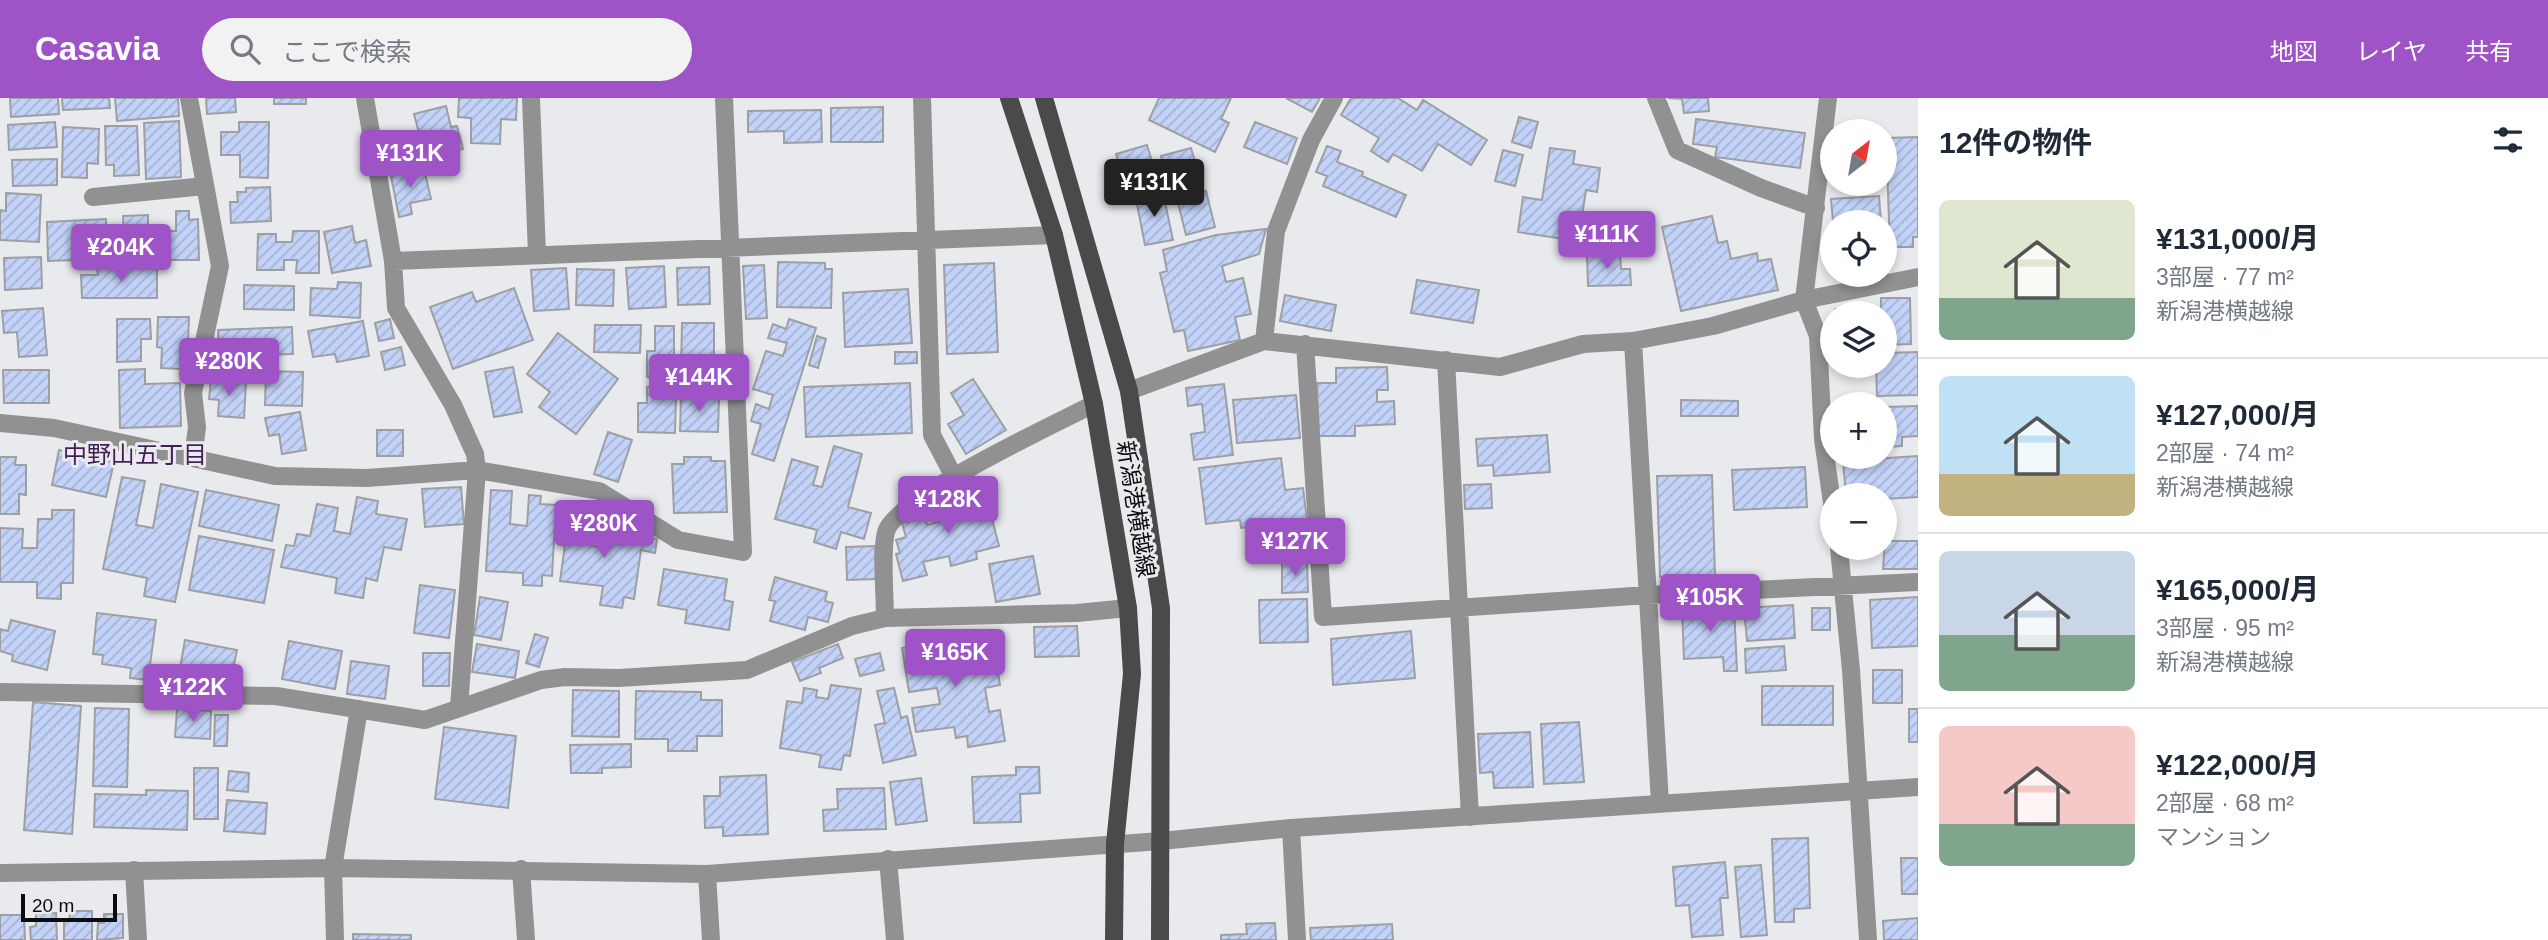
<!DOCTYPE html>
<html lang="ja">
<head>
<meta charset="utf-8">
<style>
  :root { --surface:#fff; --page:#f2f2f3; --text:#1f2937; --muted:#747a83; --line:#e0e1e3; --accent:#9e54c7 }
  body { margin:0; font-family:Arial,"Noto Sans JP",sans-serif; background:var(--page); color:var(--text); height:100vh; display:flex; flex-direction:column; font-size:26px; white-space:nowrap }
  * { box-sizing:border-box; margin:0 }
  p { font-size:23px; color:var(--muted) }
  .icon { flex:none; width:38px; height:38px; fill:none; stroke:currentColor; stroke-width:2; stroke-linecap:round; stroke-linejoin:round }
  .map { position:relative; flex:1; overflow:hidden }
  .panel { display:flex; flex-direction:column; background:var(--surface); width:630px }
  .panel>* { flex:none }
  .needle { width:46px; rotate:31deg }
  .fabs { position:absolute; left:1820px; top:21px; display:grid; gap:14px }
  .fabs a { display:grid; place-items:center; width:77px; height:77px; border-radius:50%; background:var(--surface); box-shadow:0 4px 10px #0003; font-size:35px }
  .scale { position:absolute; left:21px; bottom:18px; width:96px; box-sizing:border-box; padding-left:7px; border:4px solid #0b0c0d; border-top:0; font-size:19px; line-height:24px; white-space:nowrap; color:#0b0c0d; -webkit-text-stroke:5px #e8eaed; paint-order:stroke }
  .price { position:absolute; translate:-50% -60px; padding:0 16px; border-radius:7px; background:var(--accent); color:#fff; font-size:23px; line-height:46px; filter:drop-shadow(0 2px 4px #0008) }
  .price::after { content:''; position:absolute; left:50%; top:42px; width:21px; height:16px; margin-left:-10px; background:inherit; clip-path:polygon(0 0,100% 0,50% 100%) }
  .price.active { background:#222; color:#fff }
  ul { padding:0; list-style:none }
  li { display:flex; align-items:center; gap:21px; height:175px; padding:0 21px }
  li+li { border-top:2px solid var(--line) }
  li span { display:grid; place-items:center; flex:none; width:196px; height:140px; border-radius:10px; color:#555 }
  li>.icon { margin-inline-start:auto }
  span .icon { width:84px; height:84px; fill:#fffc; stroke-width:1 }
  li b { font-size:30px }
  h2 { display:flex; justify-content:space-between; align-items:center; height:84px; padding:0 21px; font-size:30px }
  header { display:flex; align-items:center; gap:42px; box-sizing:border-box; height:98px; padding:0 35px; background:var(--accent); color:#fff }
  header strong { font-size:33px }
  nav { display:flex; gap:38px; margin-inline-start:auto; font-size:24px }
  .search { width:490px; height:63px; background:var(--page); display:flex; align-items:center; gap:18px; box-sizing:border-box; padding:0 24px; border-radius:38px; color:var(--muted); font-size:26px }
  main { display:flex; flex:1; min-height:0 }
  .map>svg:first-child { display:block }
</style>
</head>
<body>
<header>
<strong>Casavia</strong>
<div class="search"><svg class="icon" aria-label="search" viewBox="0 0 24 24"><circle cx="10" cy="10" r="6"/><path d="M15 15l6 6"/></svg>ここで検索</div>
<nav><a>地図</a><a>レイヤ</a><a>共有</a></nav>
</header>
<main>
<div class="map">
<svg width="1918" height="842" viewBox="0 0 1918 842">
  <defs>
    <pattern id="building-hatch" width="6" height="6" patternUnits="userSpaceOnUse" patternTransform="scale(1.75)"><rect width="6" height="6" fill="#c2d2f8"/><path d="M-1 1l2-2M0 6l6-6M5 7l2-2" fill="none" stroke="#a5b3d3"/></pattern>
  </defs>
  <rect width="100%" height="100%" fill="#e8eaed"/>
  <path fill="url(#building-hatch)" stroke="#9e9fa2" stroke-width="2" d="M10 0H58L59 16 11 19Z
    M62 0H109L110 10 63 12Z
    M115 0H178L179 18 117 23Z
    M206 0H235L236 14 207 16Z
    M274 0H306V6H274Z
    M459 0H517L516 22 501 21 500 46 471 45V20L458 19Z
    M1159 0H1231L1221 21 1229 25 1215 54 1149 22Z
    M1286 0H1320L1312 14Z
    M1351 0H1398L1417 12 1423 2 1487 42 1471 67 1438 46 1422 73 1393 56 1388 64 1371 53 1379 40 1341 17Z
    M1668 0H1708L1709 13 1684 15 1682 1Z
    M446 8 451 29 457 28 463 51 438 56 436 48 423 51 414 16Z
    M883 9V44H831V10Z
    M821 12 822 44 784 45V33L748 34V13Z
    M1519 19 1538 24 1531 50 1512 44Z
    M1696 21 1805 35 1800 70 1715 59 1717 49 1693 46Z
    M179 23 181 79 146 81 144 25Z
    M55 24 57 49 9 52 8 27Z
    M239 24H269L268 80 240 79V57H221V34H239Z
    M1255 24 1297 40 1287 66 1244 49Z
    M105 28H137L139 77 114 78V67H106Z
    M63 29 99 31 98 66 87 65V80L62 79Z
    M1918 39V139H1913V149H1890L1886 40Z
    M1147 47 1159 87 1128 96 1116 56Z
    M1327 48 1341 53 1337 64 1363 74 1362 78 1406 97 1396 119 1323 88 1327 78 1316 74Z
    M1191 50 1202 88 1172 96 1161 58Z
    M1550 50 1575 53 1573 66 1600 70 1597 94 1586 92 1578 143 1518 134 1523 99 1542 102Z
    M1503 52 1523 57 1515 88 1495 83Z
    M57 61V87L13 88 12 62Z
    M424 71 431 101 410 105 412 116 399 119 391 78Z
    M270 89 271 123 231 125 230 104H238L237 94H246V90Z
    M1206 93 1215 129 1186 137 1177 101Z
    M6 95 41 97 39 144 0 142V112L6 113Z
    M1163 95 1173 142 1145 147 1136 101Z
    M1879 98 1881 124H1833L1831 101Z
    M176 113H189V122L198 121 199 162H165V133H176Z
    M148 117V130L157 129 158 156 125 157 123 118Z
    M1712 118 1718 145 1727 143 1731 161 1757 155 1758 163 1771 161 1778 192 1681 213 1662 129Z
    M106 121V136L116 135 117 157 92 158 91 143H75L76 162 48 163 47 124Z
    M352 128 355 145 366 142 371 168 332 175 324 134Z
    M1266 131 1259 156 1222 168 1226 184 1243 180 1251 216 1235 219 1240 242 1188 253 1184 232 1174 234 1160 175 1167 173 1163 152 1216 137Z
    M293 133H319V175H296L297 162H284V172H257L258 136H276V144H292Z
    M1620 155 1621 171H1630L1631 187 1588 188 1587 156Z
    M41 159 42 190 5 192 4 160Z
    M778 164 825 165V171H832L831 210 777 209Z
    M994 165 998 254 947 256 944 167Z
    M764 167 767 220 746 221 743 168Z
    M664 168 666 209 629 211 626 170Z
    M709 169 710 206 678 207 677 170Z
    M97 170H157V200H82L81 177H98Z
    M566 170 569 211 534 213 531 172Z
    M577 171 614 172 613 208 576 207Z
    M1417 182 1479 192 1473 225 1411 215Z
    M338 184 361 185 360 220 310 217 311 190 337 191Z
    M244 187 294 188V212L244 211Z
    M514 190 533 242 453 271 430 209 472 194 476 204Z
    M908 191 912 245 845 249 843 195Z
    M1285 197 1336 207 1331 233 1280 223Z
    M1881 200H1910L1911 246 1885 247V215H1881Z
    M43 210 47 257 19 259 17 234 4 235 2 213Z
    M1869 210V215H1835V211Z
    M158 219H189L188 244 182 243 181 271 161 270 162 250 157 249Z
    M117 221H150L151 241H141V263L117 264Z
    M390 221 394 240 379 243 375 225Z
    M789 221 816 230 774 363 752 356 761 326 751 323 756 306 769 311 773 297 753 291 766 253 783 258 787 245 768 240 773 226 786 231Z
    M363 223 369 258 337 264 335 256 313 259 308 233Z
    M682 225H714V263H699V274L681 273Z
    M595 227H641L640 255 594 254Z
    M655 228H674V279H647V253H655Z
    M292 229 293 256 252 257 253 270 220 271 218 232Z
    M558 235 618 281 576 336 539 309 550 294 527 276Z
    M817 238 826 241 818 270 809 267Z
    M401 249 405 267 385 272 381 254Z
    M895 254H917V265L895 266Z
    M1918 254V297L1877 298 1876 268H1885V255Z
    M513 269 522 314 494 319 485 274Z
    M1387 269 1388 292H1377V304L1394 303 1395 326 1355 328V338H1319L1317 285H1336V270Z
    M145 271V286L180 285 181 328 120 330 119 272Z
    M3 272H49V305H4Z
    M266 273 303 274 302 308 265 307Z
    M973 281 1006 332 966 356 948 326 964 317 951 295Z
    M211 282 246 284 244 320 218 318 219 302 209 301Z
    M910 285 912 335 806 339 804 289Z
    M1224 286 1233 357 1194 362 1191 336 1205 334 1202 306 1188 308 1186 290Z
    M647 289 666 290V297H676L675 335 638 334V305H647Z
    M1296 297 1300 340 1237 345 1233 302Z
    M681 298 719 299 718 334 680 333Z
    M1681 302 1738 303V318H1681Z
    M1918 308V338L1902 339V348L1885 349V309Z
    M300 314 306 352 282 356 279 336 269 338 265 320Z
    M377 332H403V358H377Z
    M608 334 632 342 618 384 594 376Z
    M1547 337 1550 374 1494 378 1493 367 1478 368 1476 341Z
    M834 348 862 356 848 409 871 415 864 441 841 434 836 451 814 444 817 432 775 421 792 361 818 369 813 387 822 389Z
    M59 352 114 364 106 399 52 387Z
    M1918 358V399L1885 401V397H1846L1843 363Z
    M0 359H16L15 367H26V397L19 396V416H0Z
    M684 359H711V363H725L727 414 674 415 672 366H684Z
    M1281 360 1285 392 1303 390 1307 422 1241 430 1240 422 1206 426 1199 370Z
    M1805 369 1807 409 1734 412 1732 372Z
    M1712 377 1715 478 1660 479 1657 378Z
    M122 379 145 383 136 427 153 430 161 386 198 394 175 504 144 498 147 480 103 471Z
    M1491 386 1492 410 1465 411 1464 387Z
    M461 389 464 426 425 429 422 391Z
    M984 390 999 448 976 454 977 461 951 468 949 458 923 464 927 477 903 483 896 456 900 455 896 442 906 439 902 425 925 419 927 427 945 422 941 409 961 403 959 397Z
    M206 392 279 407 272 443 199 428Z
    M491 392 512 393 510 426 527 428 529 397 541 398 540 406 556 407 552 478 542 477V488L523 487V475L486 473Z
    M357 399 378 403 376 416 407 421 401 452 384 449 377 483 366 480 363 500 335 495 337 480 281 469 286 447 294 448 297 436 310 438 317 406 338 410 334 433 350 436Z
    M52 412H74L73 485H61V501L37 500V484H0V430L23 431 22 450H37L38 421H52Z
    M569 418 592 421 589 447 604 450 607 425 625 428 623 436 657 441 655 455 641 452 634 501 624 499 622 510 600 507 603 488 560 483Z
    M199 438 274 452 264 505 189 492Z
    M1885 443H1918V471H1883Z
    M875 448 876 481 847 482 846 449Z
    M1033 458 1040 496 996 504 989 466Z
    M1307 464 1308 494 1282 495V465Z
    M664 471 727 481 724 502 733 504 729 532 685 525 687 512 658 507Z
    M775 479 827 494 825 503 833 505 828 524 808 519 805 532 770 523 775 503 769 502Z
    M420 487 455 492 449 540 414 535Z
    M480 499 508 504 501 542 474 537Z
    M1918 499V548L1872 550 1870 502Z
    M1307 501 1308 544 1260 545 1259 502Z
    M1793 507 1795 540 1747 543 1744 510Z
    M1734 508 1737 573H1724L1723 559 1684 561 1682 510Z
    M1812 510H1830V532H1812Z
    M97 515 156 522 148 582 130 580 131 570 102 566 103 557 93 556Z
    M11 522 55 533 47 572 12 563 13 557 0 553V531L8 533Z
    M1077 528 1079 558 1035 559 1034 529Z
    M1411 533 1415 580 1333 587 1331 541Z
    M535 536 548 540 539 569 526 565Z
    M975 538 978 559 995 556 1000 587 985 590 989 614 1000 612 1005 643 968 649 967 638 956 640 954 629 916 634 912 610 940 606 937 590 909 594 902 550Z
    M185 542 237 552 231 580 180 570Z
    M289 543 342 553 335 591 282 581Z
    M477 546 519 553 515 580 472 574Z
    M838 546 843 560 819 570 821 575 800 583 792 564Z
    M1784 548 1786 572 1746 575 1745 551Z
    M423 555H450L449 588H423Z
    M880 555 884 572 860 578 855 561Z
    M351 563 389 568 385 601 347 596Z
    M1873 572H1902V605H1873Z
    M831 587 861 591 850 658 844 657 841 672 819 669 821 657 780 650 787 603 802 605 804 590 817 592 816 599 828 601Z
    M1762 588H1833V627H1762Z
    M894 590 901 620 907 618 916 657 883 665 875 627 885 625 877 593Z
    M573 592 619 593V639L572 638Z
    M636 593 701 594V602H722V638H697V653H668V641H635Z
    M33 604 81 608 72 736 24 732Z
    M95 610 129 611 127 689 93 688Z
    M177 611 211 613 210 641 175 639Z
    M1909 611H1918V644H1909Z
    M215 617H228L227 648H214Z
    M1579 624 1584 684 1544 686 1541 626Z
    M444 629 516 638 508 710 435 701Z
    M1530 634 1533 689 1494 690 1493 674 1480 675 1478 636Z
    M631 646V669L602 670V675H571L570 647Z
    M1016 669H1039L1040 695 1020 696 1021 724 974 725 972 679 1016 677Z
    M194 670H218V721H194Z
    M229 673 249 675 248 694 227 692Z
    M766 677 768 736 723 738V729L705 730 704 698H720V679Z
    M921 680 927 723 896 727 890 684Z
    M884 690 886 731 824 733 823 712 838 711 837 691Z
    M146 692 188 693 187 732 94 729 95 696 146 697Z
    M227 702 267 705 265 736 224 733Z
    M1808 740 1810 810 1794 811V824H1775L1772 741Z
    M1901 760H1918V796H1902Z
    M1725 764 1728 800H1720L1723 837 1692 839 1689 807 1676 808 1673 769Z
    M1761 767 1767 837 1741 839 1735 769Z
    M69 813H92V842H64V821H70Z
    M56 815 57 842H31L30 829 36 828V816Z
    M104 816H123V840L97 842 98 825H104Z
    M0 817H24L25 842H0Z
    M1918 820V842H1884L1883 823Z
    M1275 825 1276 842H1221V837L1247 836 1246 826Z
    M1392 826 1393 842H1311L1310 830Z
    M353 836 411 837V842H353Z"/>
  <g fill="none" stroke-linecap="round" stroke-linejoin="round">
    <path stroke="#929191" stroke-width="18" d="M189 0 220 168 193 295 197 329 193 360
      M365 0 393 163 396 210 453 307 475 356 477 372 459 609
      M531 0 537 157
      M922 0 932 337 954 379
      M1656 0 1677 52 1761 90 1816 110
      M1828 0 1804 202 1818 238 1823 341 1832 405
      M93 99 205 88
      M393 163 1054 137
      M1264 243 1276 133 1311 42 1334 0
      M1633 243 1660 705
      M1305 246 1323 519 1648 497 1918 484
      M1446 262 1470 719
      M1129 293 1264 243 1500 269 1583 246 1633 243 1713 228 1804 202 1918 179
      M0 325 54 330 275 378 367 380 477 372 599 393 678 442 743 454 724 0
      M1839 450 1851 572 1868 842
      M885 520C885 498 881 453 886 434 895 400 1057 325 1094 306
      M0 594 276 598 425 622 541 582 565 579 619 580 747 572 852 528 885 520 1077 515 1128 510
      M1291 730 1297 842
      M888 761 895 842
      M521 771 526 842
      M134 772 138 842
      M707 776 711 842
      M335 842 333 770 359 611"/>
    <path stroke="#929191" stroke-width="18" d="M0 775 333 770 707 776 1161 743 1291 730 1918 689"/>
    <path stroke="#4c494a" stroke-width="18" d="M1009 0 1054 137 1094 306 1128 510 1132 576 1115 746 1114 842
      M1044 0 1129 293 1161 510 1160 842"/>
  </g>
  <g text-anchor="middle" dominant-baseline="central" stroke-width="6" stroke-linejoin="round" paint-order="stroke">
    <g font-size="23" fill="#0b0c0d" stroke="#e8eaed">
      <text transform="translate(1136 411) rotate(81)">新潟港横越線</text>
    </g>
    <g font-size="24" fill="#421f56" stroke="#e8eaed">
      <text x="135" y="356">中野山五丁目</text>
    </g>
  </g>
</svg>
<div class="fabs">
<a><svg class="needle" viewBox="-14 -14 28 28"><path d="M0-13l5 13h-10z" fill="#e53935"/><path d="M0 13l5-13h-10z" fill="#747a83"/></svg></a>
<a><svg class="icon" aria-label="locate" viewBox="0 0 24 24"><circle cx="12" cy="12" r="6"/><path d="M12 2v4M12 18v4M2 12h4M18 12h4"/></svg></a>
<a><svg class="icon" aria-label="layers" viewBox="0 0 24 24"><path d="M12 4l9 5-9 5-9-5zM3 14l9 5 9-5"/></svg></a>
<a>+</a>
<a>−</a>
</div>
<div class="scale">20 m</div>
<b class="price" style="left:410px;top:92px">¥131K</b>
<b class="price active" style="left:1154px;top:121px">¥131K</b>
<b class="price" style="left:1607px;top:173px">¥111K</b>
<b class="price" style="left:121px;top:186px">¥204K</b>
<b class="price" style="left:229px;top:300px">¥280K</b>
<b class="price" style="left:699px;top:316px">¥144K</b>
<b class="price" style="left:948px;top:438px">¥128K</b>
<b class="price" style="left:604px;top:462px">¥280K</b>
<b class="price" style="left:1295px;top:480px">¥127K</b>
<b class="price" style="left:1710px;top:536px">¥105K</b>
<b class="price" style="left:955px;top:591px">¥165K</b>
<b class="price" style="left:193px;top:626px">¥122K</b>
</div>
<section class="panel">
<h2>12件の物件<svg class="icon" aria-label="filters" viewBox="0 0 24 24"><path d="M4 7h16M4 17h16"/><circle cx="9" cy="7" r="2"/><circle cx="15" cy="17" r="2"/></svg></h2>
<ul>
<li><span style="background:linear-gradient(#dfe7d0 70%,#7fa58c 0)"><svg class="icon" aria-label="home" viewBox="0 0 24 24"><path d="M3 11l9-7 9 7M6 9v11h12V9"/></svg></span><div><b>¥131,000/月</b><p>3部屋 · 77 m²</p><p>新潟港横越線</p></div></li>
<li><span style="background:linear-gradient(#bfe0f5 70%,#c2b280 0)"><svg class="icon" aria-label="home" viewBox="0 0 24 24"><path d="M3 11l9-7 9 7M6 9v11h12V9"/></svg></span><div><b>¥127,000/月</b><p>2部屋 · 74 m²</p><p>新潟港横越線</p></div></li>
<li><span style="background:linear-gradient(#c9d6e8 60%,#7fa58c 0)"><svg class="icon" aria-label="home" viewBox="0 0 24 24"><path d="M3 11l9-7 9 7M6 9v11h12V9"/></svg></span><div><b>¥165,000/月</b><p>3部屋 · 95 m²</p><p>新潟港横越線</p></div></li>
<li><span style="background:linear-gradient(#f6c9c9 70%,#7fa58c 0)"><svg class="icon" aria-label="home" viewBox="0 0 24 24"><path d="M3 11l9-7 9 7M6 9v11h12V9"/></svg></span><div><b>¥122,000/月</b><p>2部屋 · 68 m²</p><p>マンション</p></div></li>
</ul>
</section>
</main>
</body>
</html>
